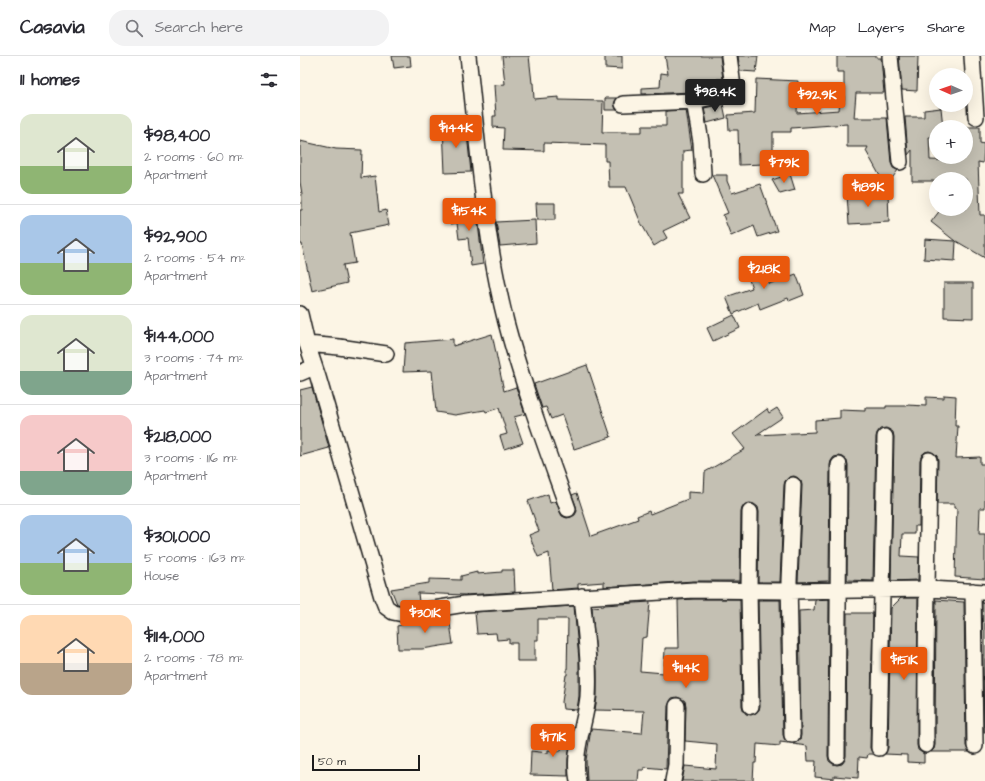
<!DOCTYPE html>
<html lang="en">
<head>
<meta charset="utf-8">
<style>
  :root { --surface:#fff; --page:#f2f2f3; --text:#2b2b33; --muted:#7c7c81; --line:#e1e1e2; --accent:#ea580c }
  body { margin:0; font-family:"Architects Daughter",sans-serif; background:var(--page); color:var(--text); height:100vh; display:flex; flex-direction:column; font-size:15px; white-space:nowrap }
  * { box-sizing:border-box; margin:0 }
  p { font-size:13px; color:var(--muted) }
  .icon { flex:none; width:22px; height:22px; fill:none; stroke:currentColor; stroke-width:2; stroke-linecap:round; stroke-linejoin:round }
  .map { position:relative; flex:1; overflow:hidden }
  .details { display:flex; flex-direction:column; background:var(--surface); width:300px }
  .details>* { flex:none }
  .needle { width:26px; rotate:272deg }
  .fabs { position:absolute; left:629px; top:12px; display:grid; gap:8px }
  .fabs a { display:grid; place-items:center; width:44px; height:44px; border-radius:50%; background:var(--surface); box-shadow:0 4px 16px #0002; font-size:20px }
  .scale { position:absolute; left:12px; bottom:10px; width:108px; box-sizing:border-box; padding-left:4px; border:2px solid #1c1c1c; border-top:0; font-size:11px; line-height:14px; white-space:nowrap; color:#1c1c1c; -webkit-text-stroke:3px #fcf5e5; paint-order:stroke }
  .price { position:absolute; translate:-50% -34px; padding:0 9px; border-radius:4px; background:var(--accent); color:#fff; font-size:13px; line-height:26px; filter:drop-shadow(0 1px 2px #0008) }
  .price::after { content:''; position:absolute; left:50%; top:24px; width:12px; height:9px; margin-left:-6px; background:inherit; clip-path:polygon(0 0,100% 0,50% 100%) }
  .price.active { background:#222; color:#fff }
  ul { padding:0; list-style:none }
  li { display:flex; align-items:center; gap:12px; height:100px; padding:0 20px }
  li+li { border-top:1px solid var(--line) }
  li span { display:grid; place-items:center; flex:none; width:112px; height:80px; border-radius:12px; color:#555 }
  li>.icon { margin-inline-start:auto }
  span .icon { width:48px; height:48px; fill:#fffc; stroke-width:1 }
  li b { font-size:17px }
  h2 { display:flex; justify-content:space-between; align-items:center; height:48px; padding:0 20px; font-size:17px }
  header { display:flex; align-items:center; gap:24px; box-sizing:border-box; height:56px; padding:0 20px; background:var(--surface); border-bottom:1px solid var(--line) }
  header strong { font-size:19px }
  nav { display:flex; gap:22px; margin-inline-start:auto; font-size:14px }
  .search { width:280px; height:36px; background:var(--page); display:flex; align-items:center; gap:10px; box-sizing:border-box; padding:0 14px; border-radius:16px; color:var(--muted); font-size:15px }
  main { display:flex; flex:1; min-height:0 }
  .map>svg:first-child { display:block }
</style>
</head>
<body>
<header>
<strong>Casavia</strong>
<div class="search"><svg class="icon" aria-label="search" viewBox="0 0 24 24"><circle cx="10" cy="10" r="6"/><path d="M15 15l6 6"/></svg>Search here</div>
<nav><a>Map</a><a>Layers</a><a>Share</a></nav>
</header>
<main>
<section class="details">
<h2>11 homes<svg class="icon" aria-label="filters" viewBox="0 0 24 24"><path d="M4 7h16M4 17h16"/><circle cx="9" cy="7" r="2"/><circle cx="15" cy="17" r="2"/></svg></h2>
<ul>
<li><span style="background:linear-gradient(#dfe7d0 65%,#8fb573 0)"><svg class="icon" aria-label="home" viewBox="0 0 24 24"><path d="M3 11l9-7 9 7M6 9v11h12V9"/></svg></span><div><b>$98,400</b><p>2 rooms · 60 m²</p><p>Apartment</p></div></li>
<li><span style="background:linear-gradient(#a9c7e8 60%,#8fb573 0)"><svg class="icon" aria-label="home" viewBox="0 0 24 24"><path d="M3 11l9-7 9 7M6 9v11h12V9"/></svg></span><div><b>$92,900</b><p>2 rooms · 54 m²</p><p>Apartment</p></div></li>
<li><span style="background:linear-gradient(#dfe7d0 70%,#7fa58c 0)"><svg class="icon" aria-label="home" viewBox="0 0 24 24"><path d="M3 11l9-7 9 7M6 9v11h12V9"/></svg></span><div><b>$144,000</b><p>3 rooms · 74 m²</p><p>Apartment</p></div></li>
<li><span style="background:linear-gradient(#f6c9c9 70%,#7fa58c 0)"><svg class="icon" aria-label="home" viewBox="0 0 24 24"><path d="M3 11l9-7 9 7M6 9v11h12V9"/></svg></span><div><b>$218,000</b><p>3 rooms · 116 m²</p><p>Apartment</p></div></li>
<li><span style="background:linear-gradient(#a9c7e8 60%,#8fb573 0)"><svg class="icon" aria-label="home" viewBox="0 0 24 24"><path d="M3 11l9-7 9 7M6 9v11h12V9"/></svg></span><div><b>$301,000</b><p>5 rooms · 163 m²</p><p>House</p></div></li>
<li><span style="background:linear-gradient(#ffd9b3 60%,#b9a48a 0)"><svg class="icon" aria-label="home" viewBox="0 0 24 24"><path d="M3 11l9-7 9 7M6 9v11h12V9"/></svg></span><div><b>$114,000</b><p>2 rooms · 78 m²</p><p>Apartment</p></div></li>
</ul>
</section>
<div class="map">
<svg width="685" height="725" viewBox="0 0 685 725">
  <rect width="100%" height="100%" fill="#fcf5e5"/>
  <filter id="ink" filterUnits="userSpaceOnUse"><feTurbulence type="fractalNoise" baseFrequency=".025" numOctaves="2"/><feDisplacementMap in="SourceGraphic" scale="8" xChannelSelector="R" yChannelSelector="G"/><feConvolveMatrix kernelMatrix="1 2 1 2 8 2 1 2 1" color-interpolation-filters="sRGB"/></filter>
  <g filter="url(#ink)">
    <path fill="#c4c0b3" stroke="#1c1c1c" d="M92 0H110L111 10 94 12Z
      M202 0H229L232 27H233L234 43 259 41V44L303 45 302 76H342V70H366V55L386 54 392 94 383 95V138H378L390 162 363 175 367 182 354 190 341 167 326 131H309L308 105H305V89L244 87V95L203 94 204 72 193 71V60H196L194 29 205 28Z
      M305 0H322V13L305 12Z
      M365 0H420L423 23H417L418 30 393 36 342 38V32L360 31 361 17 368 18Z
      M438 0H458L456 16 440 15Z
      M537 0H577V2H581L584 37H556L554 62H587L591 107 593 112 598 114 586 131 566 95 568 91H547V68L491 72V76H473V98H464V108L439 109 438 74H429L428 59 455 57 456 23 498 25 497 57 539 54 540 44H544V16H537Z
      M599 0H618L617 35 602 34Z
      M305 42H317L314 48 317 54H305Z
      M423 48 426 62 407 67 404 52Z
      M641 52 643 71H636V81H629L630 104 654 105 653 101H666V71H680V87L684 88 683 107 678 106 680 159H685V202L656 185 655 205 624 203 625 183 655 185 631 166 641 153H666V123H636V125H612V94L608 99 605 61H624V54Z
      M166 69 171 116 145 117 143 70Z
      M0 85 36 93 62 94 61 122 75 120 79 156 86 154 89 169 50 177 55 207 43 209 47 227 12 235 2 188H0V154H2V138L0 126Z
      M490 118 495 134 480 138 472 124Z
      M412 119H427V125L432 137 460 128 477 175 458 181 454 170 431 180 423 159 428 157Z
      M588 136 589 166 549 168 547 138Z
      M236 147H255V164H237Z
      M176 152 183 208 171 210 168 182 159 183 157 167 151 168 149 156Z
      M235 164 236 187 200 190 196 166Z
      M457 205 469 228 496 218 504 239 489 245 488 242 460 253 458 247 433 258 426 241 452 232 444 210Z
      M644 227H673V262L644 261Z
      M434 259 440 272 413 285 407 272Z
      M192 278 204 335 216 331 225 358 214 361 223 387 204 393 200 380 207 378 199 352 186 356 185 354 155 359 136 356 132 315 103 316 105 287 153 283V290Z
      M287 309 311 381 274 393 262 359 251 363 246 351 242 352 234 328Z
      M12 331 29 392 0 400V334Z
      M644 339 656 340 655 370H658L656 402 680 401V408H685V452H680L679 478H685V523L655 521 657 452H654V448H637L638 404 637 400 634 397 629 395 625 396 622 399 620 404 619 470H615V478H602L601 500 619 501 618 524 591 525 594 381 593 376 590 374 586 372 580 373 577 377 576 381 573 525 547 524 548 409 547 404 543 401 539 400 534 401 531 405 530 409 529 525 498 526 502 429 501 425 498 422 494 420 489 421 485 425 484 429 480 526H458L459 456 458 451 454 448 450 447 445 448 442 452 441 456 440 525H394L304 531V526L278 528V532L252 534 249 497 238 501 229 479 239 475 228 445 248 438 250 447 256 445 260 456 262 460 267 462 271 461 275 459 277 455 276 450 272 439 277 437 291 480 338 463 337 460 349 455 350 458 388 443V436L404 437 405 416 445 393 433 378 467 353 469 357 477 352 483 361 456 379 515 376V364L540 362V354L565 355V352H586V350H607V349L626 350V341L644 342Z
      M202 514H214L215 536 165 539 118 537 119 546 103 549 97 548 91 533 129 527V523L161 524V520L177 516V518L202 516Z
      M601 542H618L617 689 618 694 624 698V707L607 706V699L585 698 588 692 591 552Z
      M394 543H440L442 650 444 655 446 658 451 659 456 657 459 654 460 650 458 544H480L483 679 485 684 488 687 480 686V690L457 688 456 707H454L453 725H382L385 710 416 713 417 688 385 685 386 650 385 645 382 643 377 641 372 642 370 645 368 650 366 713 344 711V714H339L338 725H287L286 704 291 673 342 677 344 655 295 654 297 641V615L292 551 304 550V549L350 546 347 581 342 582 340 615 364 617 365 592H379L378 544Z
      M529 543 528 700 529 705 533 708 537 709 542 708 545 704 546 700 547 557H573L570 692 573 698H568L567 702 559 701 558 722 534 720V723L515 721 516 705H508L507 690 493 688 500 684 501 679 499 555 514 554 515 544Z
      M636 544 664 546 666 690 669 696H631L634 693 635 689Z
      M682 547H685V676H684Z
      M274 550 279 603V640L277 654 263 653 262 646 266 619H267L268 563H238V584H235V605H217V587H209V583L197 584 196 577 177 578 175 556Z
      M149 560 153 588 122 593H98L97 570 106 568 105 567Z
      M262 671 273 672 268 703V720L230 719 231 695 248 697V694L261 695Z"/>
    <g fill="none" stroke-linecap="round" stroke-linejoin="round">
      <g stroke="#1c1c1c" stroke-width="18">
        <path id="minor" d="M168 0C178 89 184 179 206 266 223 330 246 391 268 453
          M590 0 600 106
          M672 0 676 61
          M323 48 394 45
          M403 118 401 86 394 45 426 38 433 31 429 0
          M0 258 7 288 18 321 82 541 86 551 93 556 103 558 165 548 394 534 489 535 628 533 685 536
          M7 288 39 291 86 298
          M0 317 14 311
          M450 456 449 534 451 650
          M673 535 675 690
          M492 679 489 525 493 429
          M626 689C625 594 628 499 629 404
          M579 692 585 381
          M537 700 539 409
          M278 725C272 696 285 669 288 641 290 607 285 573 282 540
          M373 725 376 709 377 650"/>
      </g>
      <use href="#minor" stroke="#fcf5e5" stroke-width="15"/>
    </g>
  </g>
</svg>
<div class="fabs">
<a><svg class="needle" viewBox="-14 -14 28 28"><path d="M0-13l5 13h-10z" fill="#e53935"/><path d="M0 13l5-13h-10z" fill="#7c7c81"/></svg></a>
<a>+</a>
<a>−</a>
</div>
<div class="scale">50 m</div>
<b class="price active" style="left:415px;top:57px">$98.4K</b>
<b class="price" style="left:517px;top:60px">$92.9K</b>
<b class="price" style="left:156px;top:93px">$144K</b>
<b class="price" style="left:484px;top:128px">$79K</b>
<b class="price" style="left:568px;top:152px">$189K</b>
<b class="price" style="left:169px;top:176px">$154K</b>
<b class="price" style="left:464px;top:234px">$218K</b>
<b class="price" style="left:125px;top:578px">$301K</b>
<b class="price" style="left:604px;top:625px">$151K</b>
<b class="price" style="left:386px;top:633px">$114K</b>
<b class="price" style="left:253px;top:702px">$171K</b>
</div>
</main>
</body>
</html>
